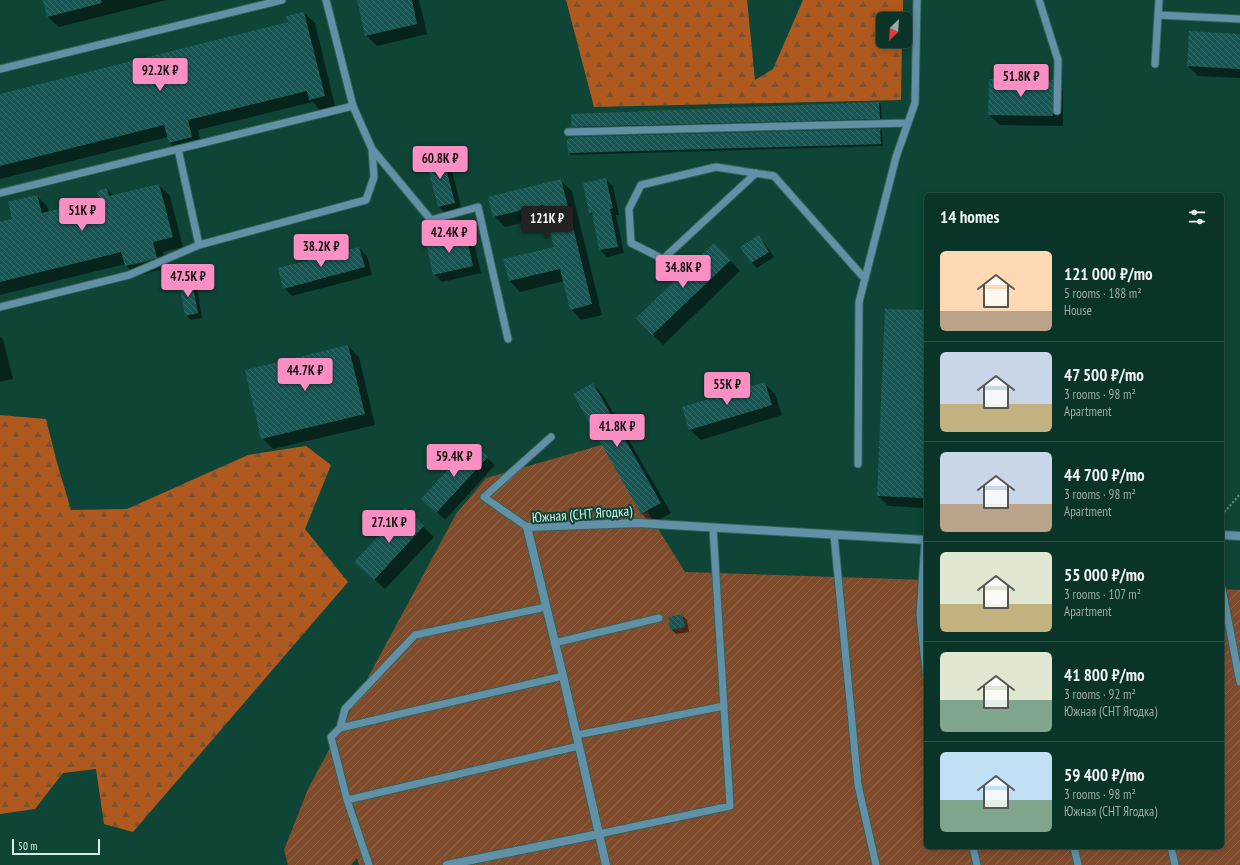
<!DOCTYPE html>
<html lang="en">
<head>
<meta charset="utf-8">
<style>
  :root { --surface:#0a3428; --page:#133c30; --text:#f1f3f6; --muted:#99aaa8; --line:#2a4f45; --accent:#fb8fc4 }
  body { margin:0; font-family:"PT Sans Narrow",sans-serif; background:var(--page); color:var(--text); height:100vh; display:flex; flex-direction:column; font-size:15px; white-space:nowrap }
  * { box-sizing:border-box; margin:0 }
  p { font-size:13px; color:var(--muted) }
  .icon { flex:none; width:22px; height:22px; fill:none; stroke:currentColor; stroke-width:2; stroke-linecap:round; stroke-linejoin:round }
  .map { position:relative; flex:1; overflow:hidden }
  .panel { position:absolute; left:924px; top:193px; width:300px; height:656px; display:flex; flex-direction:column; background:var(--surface); border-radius:6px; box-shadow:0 2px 10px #0003,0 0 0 1px var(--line) }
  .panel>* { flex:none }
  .needle { width:26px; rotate:204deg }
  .buttons { position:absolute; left:876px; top:12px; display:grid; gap:8px }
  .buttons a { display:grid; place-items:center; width:36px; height:36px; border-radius:6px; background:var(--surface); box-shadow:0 2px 10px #0003,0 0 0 1px var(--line); font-size:20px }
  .scale { position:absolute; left:12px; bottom:10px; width:88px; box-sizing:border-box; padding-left:4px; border:2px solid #d7f1e7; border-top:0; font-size:11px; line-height:14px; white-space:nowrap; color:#d7f1e7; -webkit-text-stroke:3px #0e4536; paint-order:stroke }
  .price { position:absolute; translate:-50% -34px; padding:0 9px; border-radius:4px; background:var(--accent); color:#111; font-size:13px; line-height:26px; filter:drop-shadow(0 1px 2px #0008) }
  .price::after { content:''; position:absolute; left:50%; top:24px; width:12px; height:9px; margin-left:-6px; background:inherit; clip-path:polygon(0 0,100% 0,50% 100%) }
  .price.on { background:#222; color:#fff }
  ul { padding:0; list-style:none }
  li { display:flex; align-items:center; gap:12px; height:100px; padding:0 16px }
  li+li { border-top:1px solid var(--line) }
  li span { display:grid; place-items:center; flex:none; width:112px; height:80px; border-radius:6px; color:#555 }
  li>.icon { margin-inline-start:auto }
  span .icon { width:48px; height:48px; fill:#fffc; stroke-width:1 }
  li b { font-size:17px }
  h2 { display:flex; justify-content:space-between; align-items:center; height:48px; padding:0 16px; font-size:17px }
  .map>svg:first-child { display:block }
</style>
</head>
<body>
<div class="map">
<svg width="1240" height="865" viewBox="0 0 1240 865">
  <defs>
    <pattern id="forest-firs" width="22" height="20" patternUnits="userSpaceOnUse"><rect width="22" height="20" fill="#b0591e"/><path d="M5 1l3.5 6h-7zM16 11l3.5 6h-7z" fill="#7e5130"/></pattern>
    <pattern id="garden-furrows" width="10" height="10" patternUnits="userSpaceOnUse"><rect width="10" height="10" fill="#7f4b2d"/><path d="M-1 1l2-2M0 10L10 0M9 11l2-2" fill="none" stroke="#90654b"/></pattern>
    <pattern id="building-back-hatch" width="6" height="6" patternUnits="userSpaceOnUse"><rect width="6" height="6" fill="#175653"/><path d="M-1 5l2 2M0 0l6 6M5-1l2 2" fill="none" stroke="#386f6c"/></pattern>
  </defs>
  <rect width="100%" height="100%" fill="#0e4536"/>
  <path fill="url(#forest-firs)" d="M566 0H747L755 80 773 69 803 0H903V19H883V41H902L901 100 594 107Z
    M0 415 46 419 56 459 71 510 127 509 248 455 306 446 331 465 305 529 348 582 133 832 104 824 96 769 63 773 35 809 0 814Z"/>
  <path fill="url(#garden-furrows)" d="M605 444 685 572 926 580V847H1222V589L1240 590V865H359L357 858 351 865H288L284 850 308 789 456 514 486 478Z"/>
  <path fill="#0007" fill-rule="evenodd" d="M44 0H167L59 27 48 17Z
    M358 0H419L427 34 377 46 366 35Z
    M304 13 315 23 335 106 320 110 313 102 198 130 202 148 180 153 170 143 168 137 0 179V95L289 23Z
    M1240 35V78L1198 76 1188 66Z
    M1052 81 1063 91V126L1000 125 989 115Z
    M879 103 881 105 882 121 575 129 572 126Z
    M880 130 882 132 883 146 571 155 569 152Z
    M442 154 450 162 462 211 447 215 439 207 426 158Z
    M606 179 613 186 619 215H616L624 253 607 257 600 250 593 216 590 213Z
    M561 181 572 191 602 315 581 320 571 309 564 281 520 292 510 281 505 259 555 247 547 217 505 227 494 216Z
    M159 185 170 196 183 247 163 252 167 268 136 276 125 264 0 295V223L13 220 37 196 47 206 49 213 100 200 107 189 114 196ZM158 257 159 259 132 265V263Z
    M466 235 474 243 481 273 442 282 434 274Z
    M759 237 764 242 774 257 757 268 752 263 742 247Z
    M714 244 740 271 663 345 637 318Z
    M359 248 367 256 372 275 292 296 284 288Z
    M192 282 197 287 202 318 191 320 186 315Z
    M926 311V508L889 506 878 496Z
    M0 337 3 339 13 379 0 382Z
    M348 346 359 357 375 425 273 449 262 438Z
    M764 383 775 394 782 415 701 440 690 430Z
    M593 384 603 395 671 513 652 524 642 514Z
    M487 458 495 465 445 520 430 506Z
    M423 526 434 537 385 589 366 572Z
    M682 615 687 620 689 632 676 634 671 629Z"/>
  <path fill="url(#building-back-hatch)" d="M43 0H101L102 3 47 17Z
    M357 0H412L417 24 365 36Z
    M304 12 325 96 309 100 307 91 188 120 192 137 169 143 164 125 0 166V94L288 22 286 16Z
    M1189 31 1240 34V69L1187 66Z
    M989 79 1053 80V116L988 115Z
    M879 102 880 119 571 127V114Z
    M880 129 881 144 568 153 567 139 572 138V137Z
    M442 153 455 203 438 207 425 157Z
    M606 178 613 208 610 209 618 247 599 250 592 213H589L583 183Z
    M561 179 592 304 570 310 560 269 509 281 503 259 554 247 543 205 493 217 488 197Z
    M159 184 173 237 153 242 157 258 125 266 121 252 0 282V222L12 219 8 202 37 195 42 213 99 199 97 191 107 188 109 196Z
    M466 234 473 266 433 275 426 242Z
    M759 235 769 252 751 263 740 247Z
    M714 243 731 260 652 335 636 318Z
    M359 247 365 267 283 289 278 268Z
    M192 281 198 313 185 316 179 283Z
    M885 309 926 310V406L923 498 877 496Z
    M348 345 365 414 261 439 245 370Z
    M765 382 772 405 689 430 682 407Z
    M593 383 661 503 641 514 573 394Z
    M472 443 488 457 436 513 421 499Z
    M405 508 424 526 374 580 354 562Z
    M682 614 685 627 670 630 668 617Z"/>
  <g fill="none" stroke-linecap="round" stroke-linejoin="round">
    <g stroke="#326456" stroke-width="9">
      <path id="lane" d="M1039 0 1058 60 1057 111
        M1158 15 1240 19
        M1155 64 1159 0
        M0 69 282 0
        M353 106 372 149 431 220 478 207 508 339
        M568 132 908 123
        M178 149 199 245 366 200 374 177 372 149
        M756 173 663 259 631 243 629 209 641 185 716 167 774 176 865 279
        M0 193 353 106 326 0
        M0 307 129 275 199 245
        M858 464 859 302 896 157 915 103 917 0
        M527 527 484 497 551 437
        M834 535 858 785 876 865
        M925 541 920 615 926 672
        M1222 589 1240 682
        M554 643 659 618
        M340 728 345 709 415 635 546 607
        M577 735 724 706
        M347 800 579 746
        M599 834 730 806 713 528
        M973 847 977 865
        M1074 847 1078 865
        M1171 847 1175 865
        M369 865 347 800 331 737 340 728 563 676"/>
    </g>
    <g stroke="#326456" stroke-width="10">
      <path id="street" d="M1222 535 1240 536
        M447 865 599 834
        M606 865 563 676 527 527 638 523 926 540"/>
    </g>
    <path stroke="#669083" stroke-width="2" stroke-dasharray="2 2" stroke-linecap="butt" d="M1222 515 1240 494"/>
    <use href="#lane" stroke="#6290a6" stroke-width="7"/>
    <use href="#street" stroke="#6290a6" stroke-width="8"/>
  </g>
  <g text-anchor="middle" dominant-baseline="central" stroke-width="4" stroke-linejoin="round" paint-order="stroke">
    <g font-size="14" fill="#d7f1e7" stroke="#0e4536">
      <text transform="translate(582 514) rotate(-4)">Южная (СНТ Ягодка)</text>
    </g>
  </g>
</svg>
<div class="buttons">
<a><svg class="needle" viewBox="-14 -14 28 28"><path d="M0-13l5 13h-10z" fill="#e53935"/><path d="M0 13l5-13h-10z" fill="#99aaa8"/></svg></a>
</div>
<div class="scale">50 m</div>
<b class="price" style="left:160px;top:92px">92.2K ₽</b>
<b class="price" style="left:1021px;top:98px">51.8K ₽</b>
<b class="price" style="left:440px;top:180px">60.8K ₽</b>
<b class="price" style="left:82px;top:232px">51K ₽</b>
<b class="price on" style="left:547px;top:240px">121K ₽</b>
<b class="price" style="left:449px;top:254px">42.4K ₽</b>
<b class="price" style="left:321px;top:268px">38.2K ₽</b>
<b class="price" style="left:683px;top:289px">34.8K ₽</b>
<b class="price" style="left:188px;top:298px">47.5K ₽</b>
<b class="price" style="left:305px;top:392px">44.7K ₽</b>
<b class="price" style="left:727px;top:406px">55K ₽</b>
<b class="price" style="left:617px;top:448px">41.8K ₽</b>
<b class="price" style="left:454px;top:478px">59.4K ₽</b>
<b class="price" style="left:389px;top:544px">27.1K ₽</b>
<section class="panel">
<h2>14 homes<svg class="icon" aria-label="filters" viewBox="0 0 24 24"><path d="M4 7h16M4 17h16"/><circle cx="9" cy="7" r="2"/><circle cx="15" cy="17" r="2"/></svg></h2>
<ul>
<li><span style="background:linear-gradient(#ffd9b3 75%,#b9a48a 0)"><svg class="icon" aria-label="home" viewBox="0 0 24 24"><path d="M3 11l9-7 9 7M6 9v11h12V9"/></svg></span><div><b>121 000 ₽/mo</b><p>5 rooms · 188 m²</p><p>House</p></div></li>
<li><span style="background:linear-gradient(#c9d6e8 65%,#c2b280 0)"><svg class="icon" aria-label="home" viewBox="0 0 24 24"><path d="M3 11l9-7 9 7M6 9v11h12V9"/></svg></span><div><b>47 500 ₽/mo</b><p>3 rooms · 98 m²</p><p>Apartment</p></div></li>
<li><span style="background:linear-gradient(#c9d6e8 65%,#b9a48a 0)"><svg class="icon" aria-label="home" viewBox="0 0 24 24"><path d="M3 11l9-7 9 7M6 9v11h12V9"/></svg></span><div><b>44 700 ₽/mo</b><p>3 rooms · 98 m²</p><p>Apartment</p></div></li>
<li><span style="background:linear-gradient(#dfe7d0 65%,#c2b280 0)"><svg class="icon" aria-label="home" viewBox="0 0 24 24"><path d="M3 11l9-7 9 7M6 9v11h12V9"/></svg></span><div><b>55 000 ₽/mo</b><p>3 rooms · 107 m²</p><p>Apartment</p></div></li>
<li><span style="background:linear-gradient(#dfe7d0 60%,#7fa58c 0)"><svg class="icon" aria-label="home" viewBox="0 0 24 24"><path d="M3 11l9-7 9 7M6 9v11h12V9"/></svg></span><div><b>41 800 ₽/mo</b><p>3 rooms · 92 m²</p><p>Южная (СНТ Ягодка)</p></div></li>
<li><span style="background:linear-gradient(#bfe0f5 60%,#7fa58c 0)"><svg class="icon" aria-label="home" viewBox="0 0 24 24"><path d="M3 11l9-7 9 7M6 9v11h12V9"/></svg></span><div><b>59 400 ₽/mo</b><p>3 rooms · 98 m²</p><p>Южная (СНТ Ягодка)</p></div></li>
</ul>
</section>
</div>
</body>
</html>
